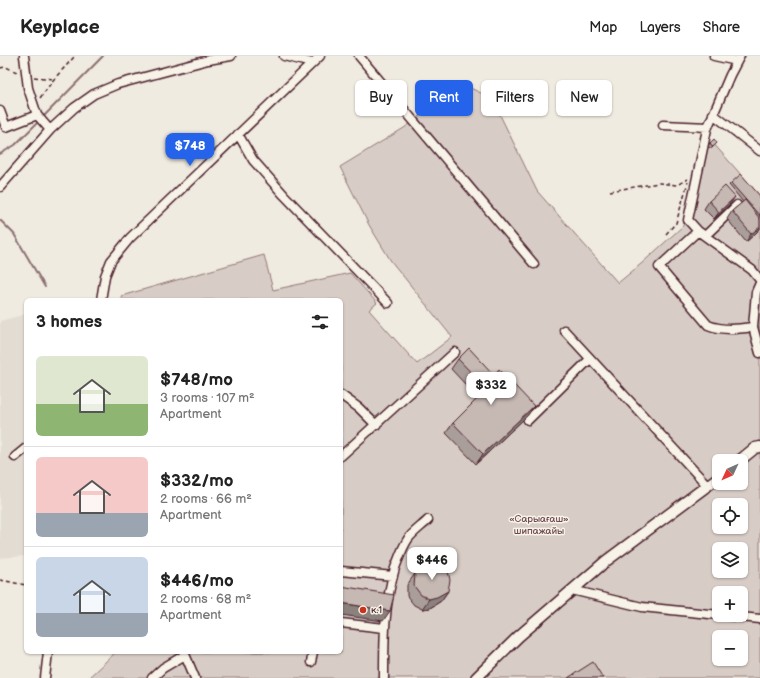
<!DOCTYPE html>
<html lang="en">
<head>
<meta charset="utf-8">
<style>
  :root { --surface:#fff; --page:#f6f6f6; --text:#222; --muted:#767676; --line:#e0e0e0; --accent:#2563eb }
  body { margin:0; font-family:"Balsamiq Sans",sans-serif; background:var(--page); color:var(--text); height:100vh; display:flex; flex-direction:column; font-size:15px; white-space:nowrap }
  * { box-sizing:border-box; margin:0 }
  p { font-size:13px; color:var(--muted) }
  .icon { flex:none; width:22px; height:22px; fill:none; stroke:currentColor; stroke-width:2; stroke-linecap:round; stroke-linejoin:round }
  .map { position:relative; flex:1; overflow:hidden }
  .details { position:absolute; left:24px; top:242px; width:319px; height:356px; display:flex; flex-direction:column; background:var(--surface); border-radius:6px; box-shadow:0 1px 3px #0004 }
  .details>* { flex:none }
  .banner { position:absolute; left:355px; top:24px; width:345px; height:36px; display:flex; gap:8px }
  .needle { width:26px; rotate:226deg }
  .controls { position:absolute; left:712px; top:398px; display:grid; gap:8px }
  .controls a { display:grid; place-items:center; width:36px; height:36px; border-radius:6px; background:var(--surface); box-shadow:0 1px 3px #0004; font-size:20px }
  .price { position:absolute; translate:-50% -34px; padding:0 9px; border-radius:8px; background:#fff; color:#222; font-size:13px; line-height:26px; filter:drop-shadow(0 1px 2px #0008) }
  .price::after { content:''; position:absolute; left:50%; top:24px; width:12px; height:9px; margin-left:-6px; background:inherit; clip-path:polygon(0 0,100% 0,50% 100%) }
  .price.active { background:var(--accent); color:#fff }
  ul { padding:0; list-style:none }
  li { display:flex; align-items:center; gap:12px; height:100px; padding:0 12px }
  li+li { border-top:1px solid var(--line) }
  li span { display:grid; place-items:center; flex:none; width:112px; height:80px; border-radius:6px; color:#555 }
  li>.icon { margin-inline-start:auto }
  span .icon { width:48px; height:48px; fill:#fffc; stroke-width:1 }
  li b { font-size:17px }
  h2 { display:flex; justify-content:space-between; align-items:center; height:48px; padding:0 12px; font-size:17px }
  .pill { padding:0 14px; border-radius:6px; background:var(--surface); box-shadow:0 1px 3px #0004; font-size:14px; line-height:36px }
  .pill.active { background:var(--accent); color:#fff }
  header { display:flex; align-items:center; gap:24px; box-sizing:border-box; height:56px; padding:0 20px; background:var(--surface); border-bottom:1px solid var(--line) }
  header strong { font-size:19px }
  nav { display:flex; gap:22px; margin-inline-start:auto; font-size:14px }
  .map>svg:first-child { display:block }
</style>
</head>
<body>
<header>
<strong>Keyplace</strong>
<nav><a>Map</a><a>Layers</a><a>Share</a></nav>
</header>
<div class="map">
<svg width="760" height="622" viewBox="0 0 760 622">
  <rect width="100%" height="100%" fill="#f0ebe0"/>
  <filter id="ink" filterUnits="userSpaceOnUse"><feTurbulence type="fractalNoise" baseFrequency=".025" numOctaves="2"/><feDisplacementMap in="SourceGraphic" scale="8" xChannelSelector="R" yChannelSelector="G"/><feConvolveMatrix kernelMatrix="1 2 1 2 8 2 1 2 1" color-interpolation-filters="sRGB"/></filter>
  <g filter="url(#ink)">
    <path fill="#e3dcd2" d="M26 258V500L0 502V265Z"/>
    <path fill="#d8cdc6" stroke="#917678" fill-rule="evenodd" d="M462 28 502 47 499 57 537 135 618 227 641 208 683 170 699 101 705 103 708 90 712 86 760 140V622H88L116 596H341V244H122L121 240 264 199 273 234 350 217 377 247 369 254 417 308 452 281 391 205 369 169 340 111 404 72 450 38 456 42ZM719 405H741V427H719ZM719 449H741V471H719ZM719 493H741V515H719ZM719 537H741V559H719ZM719 581H741V603H719Z"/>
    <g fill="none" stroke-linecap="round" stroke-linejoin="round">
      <path stroke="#8b6f72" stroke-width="2" d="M42 62 103 0
        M0 98 15 89 39 65
        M0 164 14 178 45 231"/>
      <g stroke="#4a1f2b" stroke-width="11">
        <path id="minor" d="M24 0 28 32 37 59 50 74
          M284 0 312 7
          M359 0 534 208
          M714 0 737 5
          M740 0 730 19 707 73 688 164 698 175 659 211 708 269C723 275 738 273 753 271
          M0 55 6 71 37 59
          M713 58 760 95
          M663 69 708 71
          M238 78 253 104 284 139 388 247
          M0 131 50 74 74 52 94 38 118 28 208 4 231 0
          M698 175 752 214 760 224
          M705 180 737 149
          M760 227 756 236 753 271 760 297
          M101 244 105 220 111 205 130 182 320 0
          M564 274 708 430
          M341 339 359 352 376 369
          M528 364 590 303
          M341 400 455 296
          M15 401 26 392
          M341 515 393 520
          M572 534 642 551 719 559
          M722 559 760 563
          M341 567 384 572
          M184 596 195 622
          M311 606 313 596
          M45 622 48 596
          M152 622 163 612 185 599
          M384 622C384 584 384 548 395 512 399 502 402 492 408 483 413 476 422 470 428 464"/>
      </g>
      <g stroke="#4a1f2b" stroke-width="13">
        <path id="major" d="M739 405 755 392 760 391
          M476 622 519 580 606 505 719 421"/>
      </g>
      <path stroke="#4a1f2b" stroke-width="1.5" stroke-dasharray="4 3" stroke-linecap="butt" d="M0 12 6 11 19 17
        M34 21 54 23
        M40 42 54 23 75 0
        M610 135 659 127 677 129 688 123
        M666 178 676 167 688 126
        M0 524 26 529"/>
      <use href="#minor" stroke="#f7f3e8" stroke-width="8"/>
      <use href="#major" stroke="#f7f3e8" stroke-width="10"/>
    </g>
    <path fill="#aa9e9a" stroke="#4a1f2b" d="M710 87H717L711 93 708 90Z
      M731 127 760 140V173L758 175 746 186 727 163 732 155 743 146 729 129Z
      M709 145 729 149 714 163 704 153Z
      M458 303 494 319 534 350 527 360 476 408 446 377 453 367 478 342 451 313Z
      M419 512 448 535 441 545 430 552 422 553 414 549 407 540V529Z"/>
    <path fill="#8b817d" stroke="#4a1f2b" d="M735 141 729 149 714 163 719 156Z
      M760 171V173L758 175 746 186 751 178Z
      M534 350 527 360 476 408 483 398Z
      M448 535 441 545 430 552 422 553 429 543Z
      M341 547 390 555 383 565 341 559Z"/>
    <path fill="#c6b8b3" stroke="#4a1f2b" d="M714 83 717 87 713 91 710 87Z
      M741 118 760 140V160L731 127Z
      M725 130 735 141 719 156 709 145Z
      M745 144 760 163V171L751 178 732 155Z
      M469 292 494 319 499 313 534 350 483 398 453 367 487 333 458 303Z
      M428 508H440L448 515 450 524 448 535 437 541 429 543 421 539 414 530 415 518 419 512Z
      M341 530 394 539 390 555 341 547Z
      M593 606 603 622H568Z"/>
  </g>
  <circle fill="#c8321e" stroke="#f7f3e8" stroke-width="1.5" cx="363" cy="554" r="4"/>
  <g text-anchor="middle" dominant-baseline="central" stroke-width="3" stroke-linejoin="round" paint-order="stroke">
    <g font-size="10" fill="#6e4a52" stroke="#f7f3e8">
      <text x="539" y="463">«Сарыағаш»<tspan x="539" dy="12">шипажайы</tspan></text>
    </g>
    <g font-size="10" fill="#4a1f2b" stroke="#f7f3e8" text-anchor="start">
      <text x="371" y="554">к.1</text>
    </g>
  </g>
</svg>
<div class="controls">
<a><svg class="needle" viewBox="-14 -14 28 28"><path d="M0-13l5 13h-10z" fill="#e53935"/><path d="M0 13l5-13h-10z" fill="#767676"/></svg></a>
<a><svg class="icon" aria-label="locate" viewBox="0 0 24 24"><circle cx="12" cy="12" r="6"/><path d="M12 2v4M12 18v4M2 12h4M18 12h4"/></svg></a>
<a><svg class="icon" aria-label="layers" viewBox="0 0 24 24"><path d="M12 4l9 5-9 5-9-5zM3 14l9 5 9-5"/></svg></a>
<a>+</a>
<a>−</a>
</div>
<b class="price active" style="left:190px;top:111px">$748</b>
<b class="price" style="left:491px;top:350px">$332</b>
<b class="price" style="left:432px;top:525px">$446</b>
<div class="banner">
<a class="pill">Buy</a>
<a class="pill active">Rent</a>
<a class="pill">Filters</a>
<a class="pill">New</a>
</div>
<section class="details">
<h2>3 homes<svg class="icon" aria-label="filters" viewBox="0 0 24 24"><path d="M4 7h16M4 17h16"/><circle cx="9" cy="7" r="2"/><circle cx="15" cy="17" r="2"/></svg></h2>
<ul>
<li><span style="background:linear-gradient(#dfe7d0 60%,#8fb573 0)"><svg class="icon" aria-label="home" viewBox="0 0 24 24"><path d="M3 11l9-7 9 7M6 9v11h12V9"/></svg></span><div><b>$748/mo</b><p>3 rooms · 107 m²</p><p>Apartment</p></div></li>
<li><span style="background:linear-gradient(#f6c9c9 70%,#9aa5b1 0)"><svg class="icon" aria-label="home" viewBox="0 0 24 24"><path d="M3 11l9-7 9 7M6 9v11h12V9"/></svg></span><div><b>$332/mo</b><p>2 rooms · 66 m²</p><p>Apartment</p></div></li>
<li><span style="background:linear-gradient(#c9d6e8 70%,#9aa5b1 0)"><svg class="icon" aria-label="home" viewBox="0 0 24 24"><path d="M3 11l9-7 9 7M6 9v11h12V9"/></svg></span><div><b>$446/mo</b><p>2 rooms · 68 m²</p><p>Apartment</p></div></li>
</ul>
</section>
</div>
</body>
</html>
